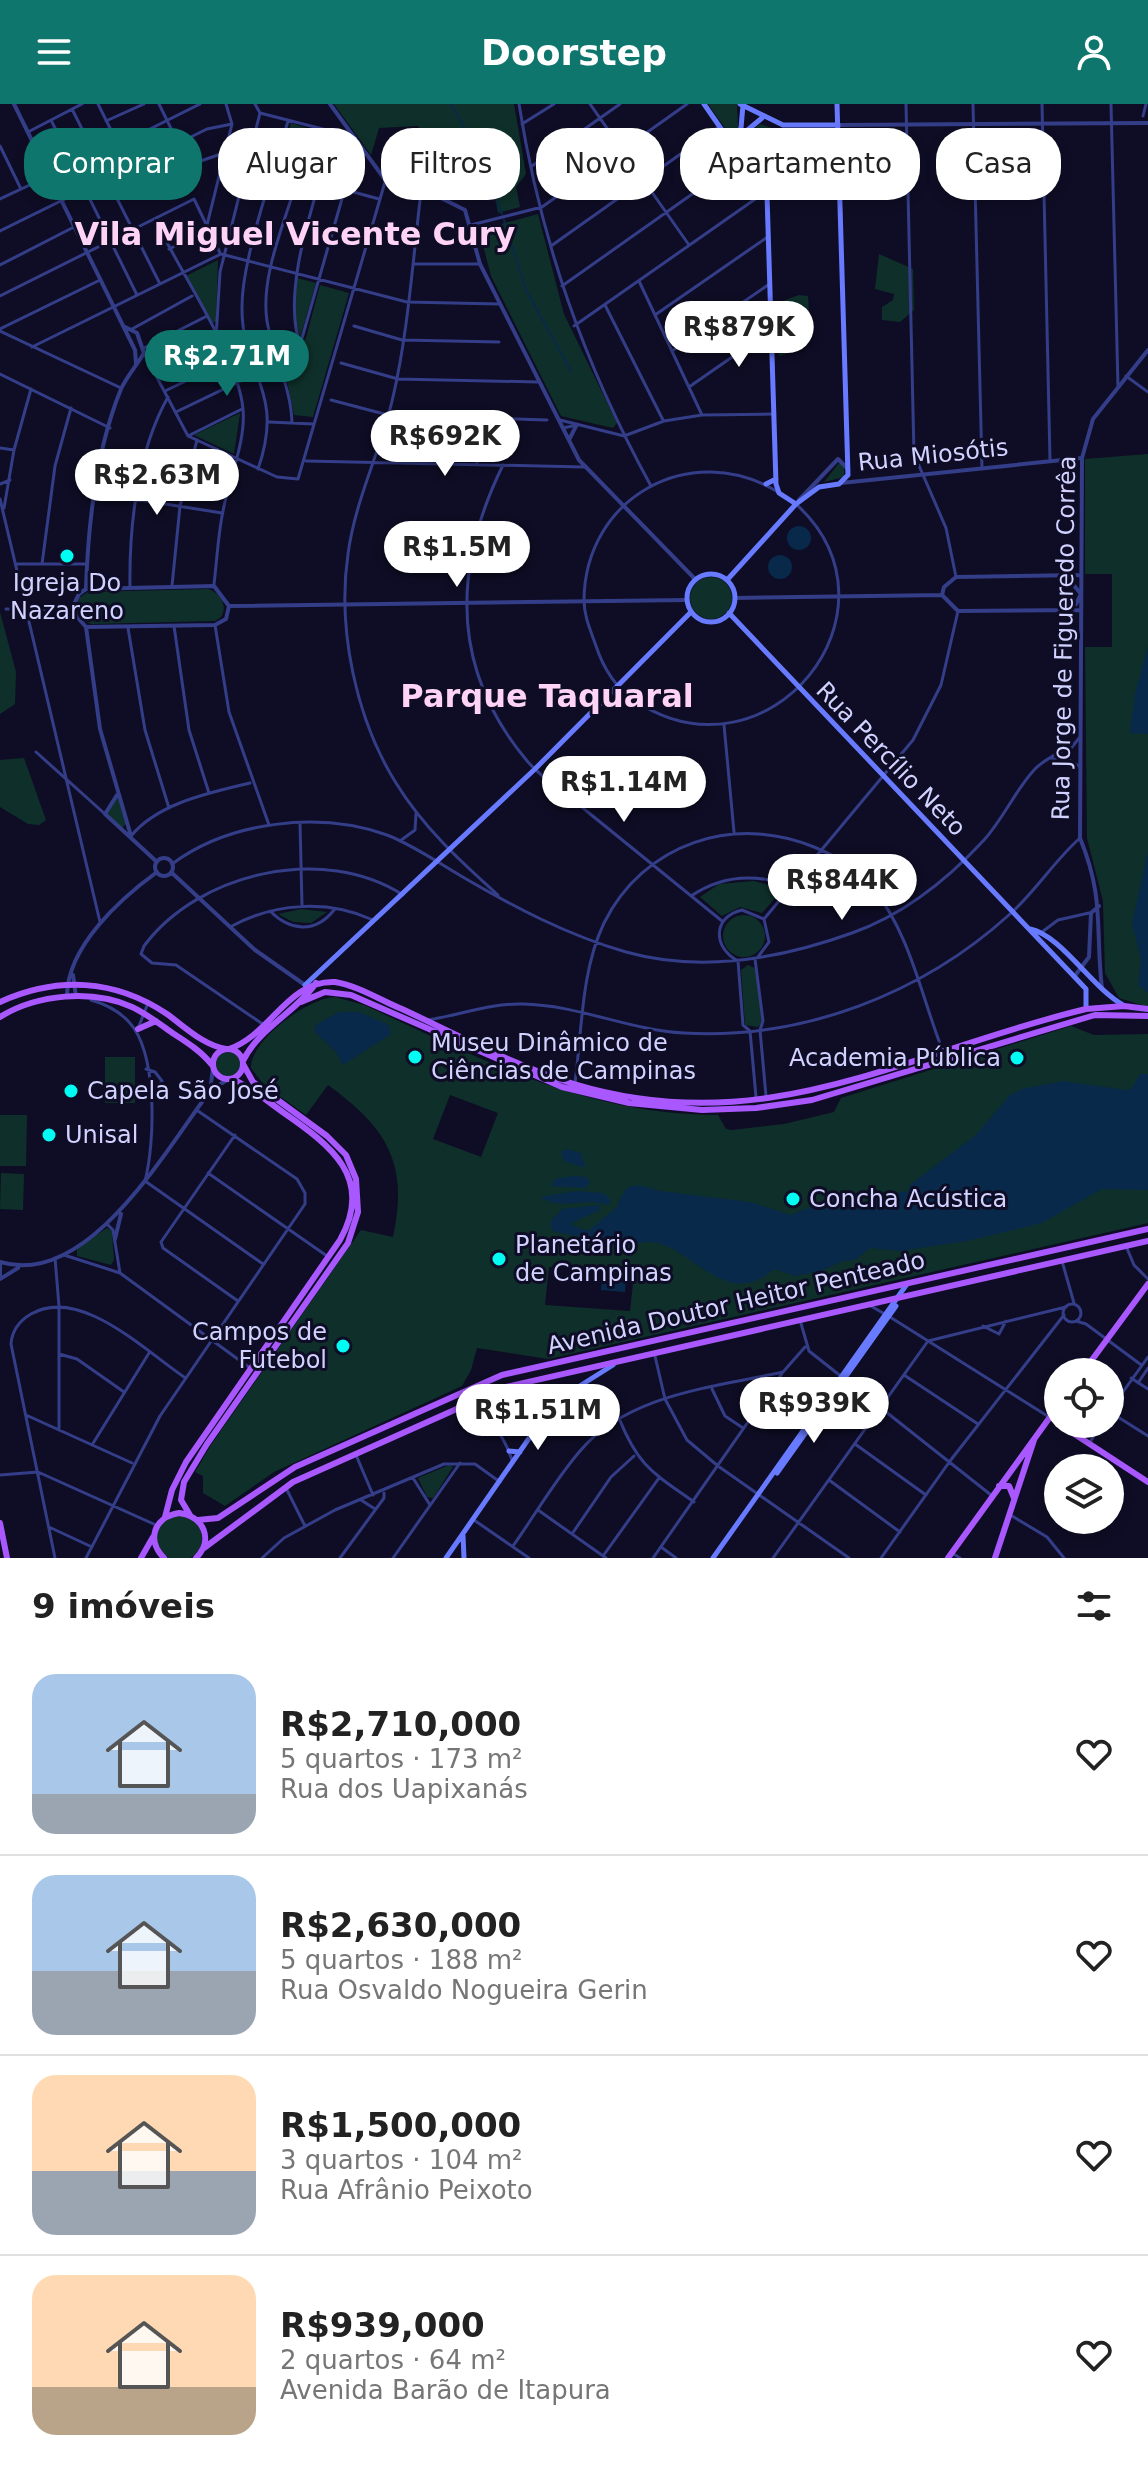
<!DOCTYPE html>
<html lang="pt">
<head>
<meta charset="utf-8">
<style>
  :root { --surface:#fff; --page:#f2f2f2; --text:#222; --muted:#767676; --line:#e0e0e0; --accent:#0f766e }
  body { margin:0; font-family:"DejaVu Sans",sans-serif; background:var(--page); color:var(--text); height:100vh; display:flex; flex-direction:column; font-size:30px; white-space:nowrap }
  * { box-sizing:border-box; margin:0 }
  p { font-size:26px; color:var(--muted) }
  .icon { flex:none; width:44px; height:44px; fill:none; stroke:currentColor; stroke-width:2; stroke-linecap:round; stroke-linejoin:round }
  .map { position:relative; height:1454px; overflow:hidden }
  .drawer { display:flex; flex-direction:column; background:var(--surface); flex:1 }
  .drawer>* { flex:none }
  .banner { position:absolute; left:24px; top:24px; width:1100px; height:72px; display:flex; gap:16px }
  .fabs { position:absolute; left:1044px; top:1254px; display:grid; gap:16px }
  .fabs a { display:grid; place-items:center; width:80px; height:80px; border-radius:50%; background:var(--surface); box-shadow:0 4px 12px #0003; font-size:40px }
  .price { position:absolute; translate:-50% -68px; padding:0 18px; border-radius:28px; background:#fff; color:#222; font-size:26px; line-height:52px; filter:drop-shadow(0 2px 4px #0008) }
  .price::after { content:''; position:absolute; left:50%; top:48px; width:24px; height:18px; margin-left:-12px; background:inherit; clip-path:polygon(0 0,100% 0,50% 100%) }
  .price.current { background:var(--accent); color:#fff }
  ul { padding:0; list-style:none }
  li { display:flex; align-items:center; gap:24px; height:200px; padding:0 32px }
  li+li { border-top:2px solid var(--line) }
  li span { display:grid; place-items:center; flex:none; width:224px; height:160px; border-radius:24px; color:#555 }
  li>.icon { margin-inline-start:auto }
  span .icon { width:96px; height:96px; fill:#fffc; stroke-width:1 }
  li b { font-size:34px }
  h2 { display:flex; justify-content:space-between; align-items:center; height:96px; padding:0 32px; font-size:34px }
  .pill { padding:0 28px; border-radius:32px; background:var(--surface); box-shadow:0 4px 12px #0003; font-size:28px; line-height:72px }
  .pill.current { background:var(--accent); color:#fff }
  header { display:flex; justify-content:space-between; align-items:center; height:104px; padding:0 32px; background:var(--accent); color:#fff; font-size:36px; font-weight:700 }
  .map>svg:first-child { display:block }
</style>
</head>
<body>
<header><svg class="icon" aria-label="menu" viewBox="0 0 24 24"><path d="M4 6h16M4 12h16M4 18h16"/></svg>Doorstep<svg class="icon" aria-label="person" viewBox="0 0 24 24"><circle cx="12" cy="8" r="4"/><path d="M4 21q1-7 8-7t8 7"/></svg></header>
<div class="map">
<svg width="1148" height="1454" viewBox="0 0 1148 1454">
  <rect width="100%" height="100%" fill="#0e0d25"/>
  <path fill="#0f302a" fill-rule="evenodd" d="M334 0H514L526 70 516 83 520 103 498 109 495 94 479 91 453 95V48L417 22 379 24 371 51Z
    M708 0H737L738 24 734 29 727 27Z
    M291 19 331 32 318 75 278 64Z
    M760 20 772 24V87L744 50 746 32Z
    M538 110 564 210 617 319 613 324 561 312 491 172 479 126Z
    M879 150 913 165 914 206 900 218 882 216V203L893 196 894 190 875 185Z
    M218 156 216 218 211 219 186 172Z
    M297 174 316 179 300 234 294 211Z
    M320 181 349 189 313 313 294 311 283 258 306 234Z
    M799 191 808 192 809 207 793 226 786 250 780 252C772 234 777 213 785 196Z
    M240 309 234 350 194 331Z
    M1148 350V903L1119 894 1105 869 1103 797 1087 734 1085 543H1112V470H1085V355Z
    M839 359 844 362V373L824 378Z
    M690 494a21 21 0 1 1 42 0a21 21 0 1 1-42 0Z
    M208 485C221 489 228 502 221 513L215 517 91 520 78 513 75 504 79 494 88 488Z
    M0 508 16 568 15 600 0 610Z
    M24 654 46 716 39 721 28 720 0 703V656Z
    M117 691 127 719 122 724 106 710Z
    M754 777 783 785 762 809 740 803 722 812 700 793 719 780Z
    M301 805 327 808 311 819 293 818 278 810Z
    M723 832a21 21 0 1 1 42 0a21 21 0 1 1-42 0Z
    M748 861 757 865 762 919 758 923 745 921 741 866Z
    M335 893 364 901C484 956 582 1010 718 1011L726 1025 732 1026 784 1020 834 1008 841 994 1071 922 1094 931 1148 930V1119L548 1255 477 1244 471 1266 462 1282 274 1368 225 1402 203 1389V1372L195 1368 211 1341 361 1126 393 1133C409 1059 387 1024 328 981L306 1011 264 981 251 964C250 936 308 894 335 893ZM450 991 498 1009 481 1053 433 1035ZM549 1163 634 1170 630 1207 545 1201Z
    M216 960a12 12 0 1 1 24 0a12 12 0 1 1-24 0Z
    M105 953H135V999H105Z
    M0 1011H27L26 1062H0Z
    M1 1069 24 1070 23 1106 0 1105Z
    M107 1124 112 1127 114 1156 111 1161 77 1152V1144Z
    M449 1361 453 1363 433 1394 427 1393 418 1374Z
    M156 1434a23 23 0 1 1 46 0a23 23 0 1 1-46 0Z"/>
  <path fill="#082949" d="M787 434a12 12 0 1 1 24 0a12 12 0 1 1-24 0Z
    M768 463a12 12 0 1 1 24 0a12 12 0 1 1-24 0Z
    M1148 542V630L1130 629 1135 590Z
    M1148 747V888H1147L1138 881 1141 855 1132 820Z
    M339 908H359L389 921 391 930 343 961 335 947 314 927 317 920Z
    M1140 970H1148V1086L1102 1085 1042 1119 967 1137 900 1147 870 1144 855 1156 843 1157 821 1167 796 1172 774 1165C731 1203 701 1156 664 1141 645 1134 634 1141 616 1144L610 1138 555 1128 551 1124V1117L562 1105 600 1101V1106L569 1120 588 1127 617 1103C626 1076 635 1079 660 1087L750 1098 791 1111 835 1093 864 1100 877 1092 908 1087 911 1080 976 1031 1010 991 1022 985 1062 977 1126 986 1132 984Z
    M567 1045 581 1049 585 1064 564 1057 561 1048Z
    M573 1072 586 1073 590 1079 585 1084 551 1082 555 1075Z
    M577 1087 603 1089 611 1096 608 1101C583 1093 564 1107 540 1093Z
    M602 1171 626 1173 625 1188 601 1186Z"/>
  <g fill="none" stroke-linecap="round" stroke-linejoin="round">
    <path stroke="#082949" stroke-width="2" d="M451 0 476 44 502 110
      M504 116 526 186 571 267"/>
    <path stroke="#343d88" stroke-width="3" d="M98 0 141 86 189 61 218 51 379 95
      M159 0 189 61
      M519 0C541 138 584 260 651 382
      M590 0 689 141
      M906 0 914 350 946 424 956 473
      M973 0 982 364
      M1042 0 1050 356
      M1111 0 1118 283
      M72 5 160 180
      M260 9 354 33
      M1143 12 1146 0
      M51 16 137 191
      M106 17 144 0
      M522 20 554 0
      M28 28 82 0
      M118 41 200 0
      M0 42 21 85
      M532 62 620 0
      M421 88C413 154 408 229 393 293 381 346 355 396 348 450 337 525 356 615 396 679 423 723 460 757 498 791
      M0 95 49 72
      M155 115C179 167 238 251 243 305 246 338 229 374 223 407 218 431 217 456 214 480
      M207 121 232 20 226 0
      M471 121 542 103 687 0
      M0 127 207 25 232 20
      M551 142 720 22
      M169 145 209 126
      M413 160H480
      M0 161 74 123
      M639 177 702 311
      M562 182 739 57
      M0 192 194 95 220 149
      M605 201 663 316
      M655 211 769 132
      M354 222 402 236 499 238
      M574 222 761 91
      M0 225 100 176
      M132 225 192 192
      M0 227 121 284
      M216 234 220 168 260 9 255 0
      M300 241C280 182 318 89 334 28
      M32 243 221 150 407 198 498 200
      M144 244 205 213
      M672 247 768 181
      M144 249 188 332 277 373 298 375 385 78
      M341 259 398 275 538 278
      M155 265 216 234
      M0 270 110 324
      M1126 272 1148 288
      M689 283 771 226
      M165 287 227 257
      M331 296 388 311 547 316
      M176 308 280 258 300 241 358 39
      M560 316 624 332 664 317 702 311 775 310
      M269 318 313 320
      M292 319C291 282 273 252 267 217 260 171 286 116 298 73
      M563 324 577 321
      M188 332 242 305
      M0 344 14 346
      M306 357 584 363
      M477 360 478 316
      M503 361C452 465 450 566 528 658 545 677 570 693 589 709 634 745 678 781 722 817
      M258 365C286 285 241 270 242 203 242 153 274 67 288 17
      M0 380 10 376
      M778 388C691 335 585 393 584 496 584 513 591 527 596 542 603 563 615 583 634 596 767 686 913 507 796 400
      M96 389 222 409
      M0 395 100 818
      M4 404 14 346 31 285
      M16 460H87
      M42 460 55 362 71 304
      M172 482 180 402 197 336
      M130 484C129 423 137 348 168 293
      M6 505 70 506
      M215 521 229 608 269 721
      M174 522 189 626 209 689
      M128 524 145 626 169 704
      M724 621 734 728
      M36 648 105 710
      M1052 655 1068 656
      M1079 662 1070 657 1067 649 1080 633
      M300 719 302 801
      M131 732C158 699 209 689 250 679
      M400 737 415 726 416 710
      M172 760C230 717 319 707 387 731 413 741 437 758 461 772 514 803 567 831 626 848 701 869 780 855 852 829 903 811 948 775 984 736 1003 715 1015 687 1034 666 1043 656 1057 650 1069 643
      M691 792C722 771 755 769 790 782
      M270 807C290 827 315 830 334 806
      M764 815 913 636 941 581 958 507
      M230 823C274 799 327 795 373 816
      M1042 828 1058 816 1089 809
      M755 855 763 917 760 926 766 992
      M91 896C105 900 119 907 129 918 158 949 155 1039 145 1077L263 1160
      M428 916C460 911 490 899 523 900 578 901 629 926 684 929 803 936 922 890 1010 810 1036 787 1054 757 1080 734
      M264 921 176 861 152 859 141 850 144 842C199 768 324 740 403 791
      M139 922 148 899
      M146 965 155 968 162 977 151 992
      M575 979C582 927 581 867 604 819 644 739 734 710 814 743 838 753 857 764 873 784 910 830 921 891 942 945
      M756 993 750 927 743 921 738 857C713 844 712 813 742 806L764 815 769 838 758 853
      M235 1031 161 1138 163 1144 238 1197
      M208 1069 327 1152
      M107 1120 113 1126 120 1169
      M1126 1142 1134 1161 1148 1175
      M64 1151 120 1169 250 1264
      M55 1154 59 1202V1326
      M1062 1157 1074 1199
      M1063 1209a9 9 0 1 1 18 0a9 9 0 1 1-18 0Z
      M869 1201 883 1209
      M890 1213 1049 1313
      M800 1216 809 1247 991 1391
      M1076 1217 1086 1220 1140 1260
      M983 1222 999 1230 1006 1217
      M59 1250 77 1255 124 1288
      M655 1252 665 1295 687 1336 718 1362 849 1454
      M904 1271 978 1320
      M1131 1274 1148 1285
      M754 1275 767 1292
      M1138 1279 1148 1264
      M712 1285 725 1312 743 1324
      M1110 1306 1148 1253
      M457 1307C490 1313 501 1324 512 1356
      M1110 1308 1148 1332
      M26 1311 132 1359
      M619 1314C638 1362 653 1369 694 1398
      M855 1340 926 1391
      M1089 1340 1101 1320
      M92 1341 149 1249
      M356 1351 373 1391
      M0 1371 38 1368 156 1421
      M413 1374 430 1401
      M829 1376 900 1428
      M287 1386 305 1422
      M361 1396 375 1405
      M538 1406 606 1454
      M1012 1412 1047 1433 1064 1454
      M474 1416 529 1454
      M49 1423 92 1443
      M572 1430 611 1373 634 1352
      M513 1442C535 1411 555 1376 580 1347 628 1290 715 1283 783 1268
      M661 1443 676 1454
      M952 1449 960 1454
      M603 1452 659 1374
      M55 1454 11 1240C12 1226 19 1217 31 1210 80 1182 144 1246 184 1273
      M86 1454 160 1312 305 1100V1089L297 1075 198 1007
      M262 1454 284 1434 335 1406 444 1360H475L500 1378
      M340 1454 384 1394V1389
      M393 1454 460 1359
      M653 1454 783 1268 805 1243
      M773 1454 928 1237 1066 1203
      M881 1454 950 1357 1064 1211"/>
    <path stroke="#343d88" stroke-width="4" d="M14 0 135 246 136 260
      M330 0 386 77 441 94 465 106 480 160 579 356 695 475
      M838 21 1148 19
      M570 334 576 322
      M841 379 1082 354
      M799 396 838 355 847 364
      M214 482 229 502 226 515 215 521 86 523 71 506 79 490 86 485Z
      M86 485C88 421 96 346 121 285 127 272 137 261 144 249L137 229 123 222
      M942 491 944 483 956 473 1080 471
      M942 491 958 507 1080 506
      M735 494 942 491
      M229 502 687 496
      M1067 505 1076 500 1081 490 1067 473
      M86 523 100 625 131 732
      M117 691 105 710 157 758
      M155 763a9 9 0 1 1 18 0a9 9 0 1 1-18 0Z
      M171 768 255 846 305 881
      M73 871 76 893
      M1074 873 1089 853 1091 809 1099 802
      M1102 885C1095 825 1105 795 1080 734L1082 354 1093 315 1148 246
      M67 891C68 842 120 795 157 768
      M212 985 229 975
      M115 1135 121 1110
      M0 1158C88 1185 167 1044 210 987L213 964
      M0 1159V1173
      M0 1175 18 1164"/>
    <path stroke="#687aff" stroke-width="5" d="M704 0 767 91 776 380 779 389 796 400
      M740 0 783 21H838
      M726 31 737 29 741 24 743 1
      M743 53 744 29 762 14
      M766 380 776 375
      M687 494a24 24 0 1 1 48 0a24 24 0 1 1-48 0Z
      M727 476 796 400 819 383 839 380 848 371 837 0
      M729 509 1086 885V905
      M1030 825C1061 831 1092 884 1123 901
      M305 881 535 665 691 508
      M509 1347 520 1348
      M777 1369 896 1202
      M463 1431 464 1454
      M446 1454 541 1317 567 1290 613 1261
      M713 1454 907 1180"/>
    <path stroke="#a958ff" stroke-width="6" d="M0 898C57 872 115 875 167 910 185 923 203 941 226 945
      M301 898 325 888 351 891 562 983 629 999 702 1006 756 1004 812 996 1095 911 1148 912
      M0 913C37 890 92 885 132 903 147 910 161 921 174 930 188 939 202 948 212 961
      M138 925 156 917
      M213 960a15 15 0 1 1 30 0a15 15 0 1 1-30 0Z
      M229 945C271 931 287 876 335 878 359 882 380 896 402 905 458 931 515 962 574 980 767 1038 906 948 1086 905L1124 902 1148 905
      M243 957C258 925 296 908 316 879
      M1083 1268 1148 1180
      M1059 1320 1148 1378
      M999 1382H1009L1014 1394
      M190 1411 181 1396 184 1378 207 1340 348 1139 358 1108 356 1075 346 1051 327 1032 253 978 243 960
      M165 1413 172 1386 186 1358 340 1136C375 1074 330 1041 284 1009 267 997 251 983 232 975
      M198 1416 218 1414 295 1363 502 1271 1148 1125
      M0 1419 7 1454
      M204 1444 293 1378 506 1283 1148 1137
      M141 1454 153 1433
      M164 1454C146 1436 154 1413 179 1409 204 1412 214 1436 196 1454
      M948 1454 1058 1302
      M995 1454 1034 1336"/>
  </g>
  <g fill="#00fcf2" stroke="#0e0d25" stroke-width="3">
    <circle cx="67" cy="452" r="8"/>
    <circle cx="415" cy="953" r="8"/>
    <circle cx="1017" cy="954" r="8"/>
    <circle cx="71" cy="987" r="8"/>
    <circle cx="49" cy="1031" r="8"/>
    <circle cx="793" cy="1095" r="8"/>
    <circle cx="499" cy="1155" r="8"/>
    <circle cx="343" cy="1242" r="8"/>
  </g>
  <g text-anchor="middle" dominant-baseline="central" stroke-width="6" stroke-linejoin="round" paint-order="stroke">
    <g font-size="24" fill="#d1d2ff" stroke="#0e0d25">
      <text transform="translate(933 351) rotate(-6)">Rua Miosótis</text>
      <text transform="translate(1064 534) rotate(-89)">Rua Jorge de Figueredo Corrêa</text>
      <text transform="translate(891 655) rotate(46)">Rua Percílio Neto</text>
      <text transform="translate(736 1199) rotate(-13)">Avenida Doutor Heitor Penteado</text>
    </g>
    <g font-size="24" fill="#d1d2ff" stroke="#0e0d25" text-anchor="start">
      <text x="67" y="479" text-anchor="middle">Igreja Do<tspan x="67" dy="28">Nazareno</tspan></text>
      <text x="431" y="939">Museu Dinâmico de<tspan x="431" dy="28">Ciências de Campinas</tspan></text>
      <text x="1001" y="954" text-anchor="end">Academia Pública</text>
      <text x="87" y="987">Capela São José</text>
      <text x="65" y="1031">Unisal</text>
      <text x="809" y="1095">Concha Acústica</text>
      <text x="515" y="1141">Planetário<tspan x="515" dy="28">de Campinas</tspan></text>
      <text x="327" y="1228" text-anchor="end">Campos de<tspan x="327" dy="28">Futebol</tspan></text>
    </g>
    <g font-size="32" font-weight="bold" fill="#ffd3f5" stroke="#0e0d25">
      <text x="295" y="130">Vila Miguel Vicente Cury</text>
      <text x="547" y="592">Parque Taquaral</text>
    </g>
  </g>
</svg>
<div class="fabs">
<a><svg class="icon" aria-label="locate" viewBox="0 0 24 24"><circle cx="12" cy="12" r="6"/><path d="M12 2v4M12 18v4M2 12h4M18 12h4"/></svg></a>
<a><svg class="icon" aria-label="layers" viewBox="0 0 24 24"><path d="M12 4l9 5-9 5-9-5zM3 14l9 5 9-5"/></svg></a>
</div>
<b class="price" style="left:739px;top:265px">R$879K</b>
<b class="price current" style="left:227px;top:294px">R$2.71M</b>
<b class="price" style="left:445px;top:374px">R$692K</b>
<b class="price" style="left:157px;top:413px">R$2.63M</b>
<b class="price" style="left:457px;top:485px">R$1.5M</b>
<b class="price" style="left:624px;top:720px">R$1.14M</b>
<b class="price" style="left:842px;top:818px">R$844K</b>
<b class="price" style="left:814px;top:1341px">R$939K</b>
<b class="price" style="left:538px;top:1348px">R$1.51M</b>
<div class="banner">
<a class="pill current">Comprar</a>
<a class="pill">Alugar</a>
<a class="pill">Filtros</a>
<a class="pill">Novo</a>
<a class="pill">Apartamento</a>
<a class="pill">Casa</a>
</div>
</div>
<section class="drawer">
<h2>9 imóveis<svg class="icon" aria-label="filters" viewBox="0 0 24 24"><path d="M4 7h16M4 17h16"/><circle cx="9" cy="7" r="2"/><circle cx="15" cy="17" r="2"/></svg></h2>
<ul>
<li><span style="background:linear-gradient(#a9c7e8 75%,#9aa5b1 0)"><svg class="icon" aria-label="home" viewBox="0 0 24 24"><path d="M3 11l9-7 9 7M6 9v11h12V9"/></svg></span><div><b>R$2,710,000</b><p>5 quartos · 173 m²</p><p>Rua dos Uapixanás</p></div><svg class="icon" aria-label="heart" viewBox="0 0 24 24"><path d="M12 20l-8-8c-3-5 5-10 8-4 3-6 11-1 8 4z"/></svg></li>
<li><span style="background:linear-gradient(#a9c7e8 60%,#9aa5b1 0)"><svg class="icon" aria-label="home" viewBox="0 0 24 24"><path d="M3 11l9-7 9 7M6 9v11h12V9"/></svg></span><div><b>R$2,630,000</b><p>5 quartos · 188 m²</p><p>Rua Osvaldo Nogueira Gerin</p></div><svg class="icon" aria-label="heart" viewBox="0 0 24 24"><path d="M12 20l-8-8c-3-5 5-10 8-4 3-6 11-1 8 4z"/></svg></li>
<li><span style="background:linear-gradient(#ffd9b3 60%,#9aa5b1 0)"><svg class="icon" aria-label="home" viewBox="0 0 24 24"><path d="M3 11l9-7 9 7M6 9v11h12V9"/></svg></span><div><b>R$1,500,000</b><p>3 quartos · 104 m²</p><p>Rua Afrânio Peixoto</p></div><svg class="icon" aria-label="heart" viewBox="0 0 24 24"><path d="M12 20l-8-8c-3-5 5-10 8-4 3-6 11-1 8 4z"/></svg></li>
<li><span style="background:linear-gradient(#ffd9b3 70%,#b9a48a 0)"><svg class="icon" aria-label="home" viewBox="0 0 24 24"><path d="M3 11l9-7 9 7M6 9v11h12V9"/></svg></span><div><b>R$939,000</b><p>2 quartos · 64 m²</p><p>Avenida Barão de Itapura</p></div><svg class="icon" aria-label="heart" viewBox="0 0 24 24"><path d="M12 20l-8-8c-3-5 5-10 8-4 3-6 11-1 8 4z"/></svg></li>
</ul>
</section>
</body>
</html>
